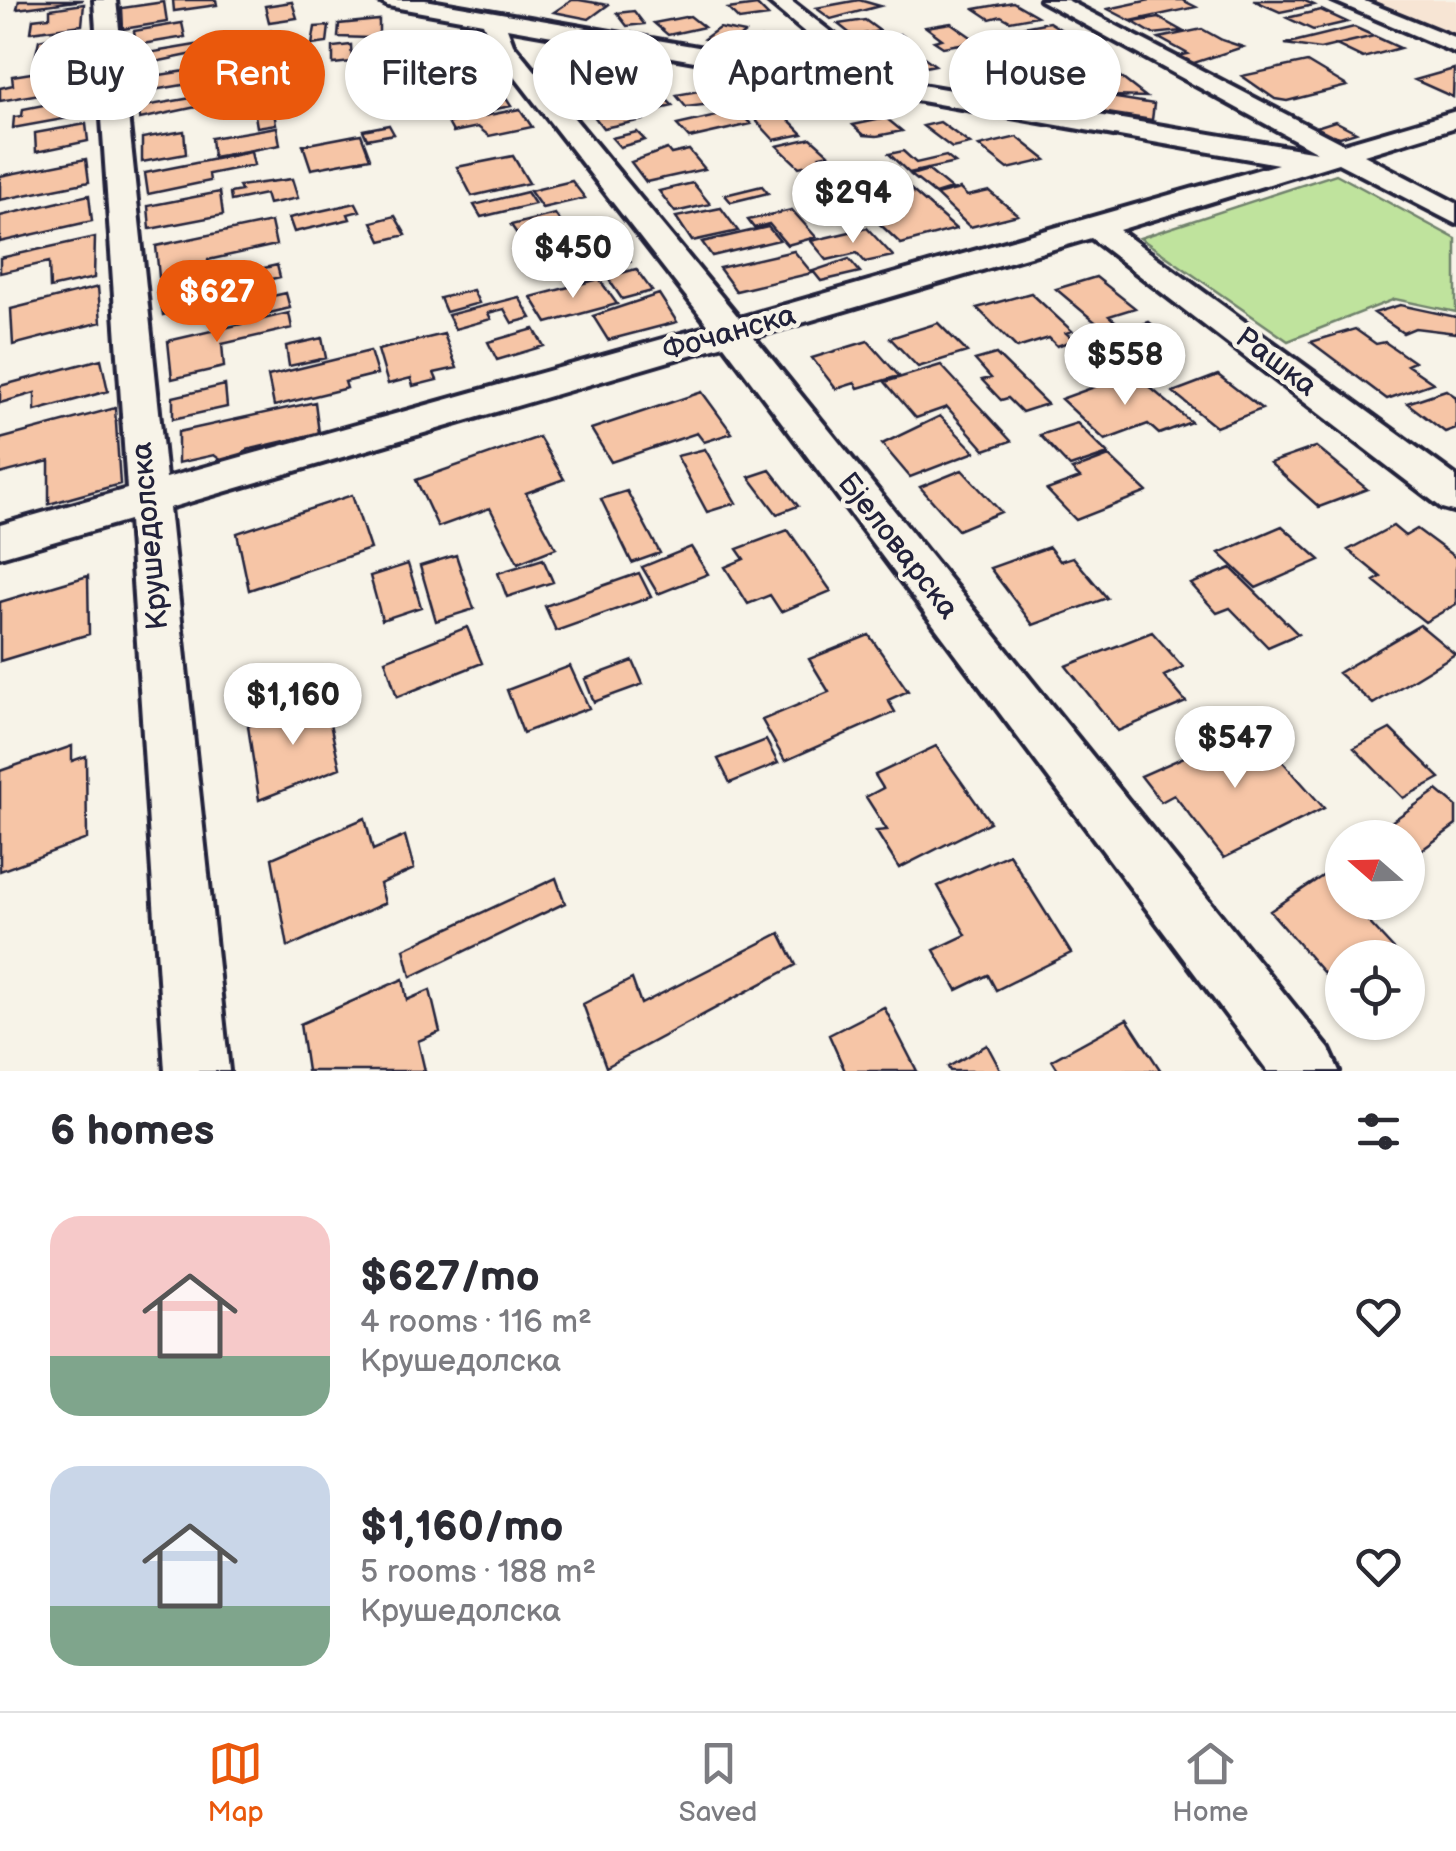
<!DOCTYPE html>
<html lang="en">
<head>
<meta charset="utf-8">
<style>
  :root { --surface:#fff; --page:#f7f7f7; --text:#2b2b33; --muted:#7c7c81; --line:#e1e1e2; --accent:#ea580c }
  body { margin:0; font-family:"Balsamiq Sans",sans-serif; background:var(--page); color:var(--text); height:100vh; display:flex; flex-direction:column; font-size:38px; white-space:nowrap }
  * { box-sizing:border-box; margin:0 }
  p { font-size:32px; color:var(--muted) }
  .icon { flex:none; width:55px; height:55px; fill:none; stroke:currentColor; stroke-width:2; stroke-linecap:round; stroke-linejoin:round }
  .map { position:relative; height:1071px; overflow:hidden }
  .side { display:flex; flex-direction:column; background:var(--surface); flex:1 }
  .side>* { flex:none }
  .guide { position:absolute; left:30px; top:30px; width:1398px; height:90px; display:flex; gap:20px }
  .needle { width:65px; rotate:290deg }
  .tools { position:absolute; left:1325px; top:820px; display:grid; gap:20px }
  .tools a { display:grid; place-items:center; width:100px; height:100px; border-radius:50%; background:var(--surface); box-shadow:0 2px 8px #0004; font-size:50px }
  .price { position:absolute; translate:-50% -85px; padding:0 22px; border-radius:35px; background:#fff; color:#222; font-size:32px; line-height:65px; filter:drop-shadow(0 2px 5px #0008) }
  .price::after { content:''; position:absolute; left:50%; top:60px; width:30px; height:22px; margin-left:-15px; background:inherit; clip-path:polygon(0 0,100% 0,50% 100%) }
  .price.on { background:var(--accent); color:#fff }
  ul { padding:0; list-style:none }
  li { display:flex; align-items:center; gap:30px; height:250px; padding:0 50px }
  li span { display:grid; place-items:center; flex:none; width:280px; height:200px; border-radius:30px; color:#555 }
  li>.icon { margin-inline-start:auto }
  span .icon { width:120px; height:120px; fill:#fffc; stroke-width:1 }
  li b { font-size:42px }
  h2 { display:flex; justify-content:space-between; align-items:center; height:120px; padding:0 50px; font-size:42px }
  .pill { padding:0 35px; border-radius:45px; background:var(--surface); box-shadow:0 2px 8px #0004; font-size:35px; line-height:90px }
  .pill.on { background:var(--accent); color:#fff }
  .tabs { display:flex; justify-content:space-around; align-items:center; height:140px; border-top:2px solid var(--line); background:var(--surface); font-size:28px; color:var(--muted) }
  .tabs a { display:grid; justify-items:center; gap:5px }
  .tabs .on { color:var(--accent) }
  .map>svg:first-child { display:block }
</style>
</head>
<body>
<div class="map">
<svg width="1456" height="1071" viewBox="0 0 1456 1071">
  <rect width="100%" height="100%" fill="#f7f3e8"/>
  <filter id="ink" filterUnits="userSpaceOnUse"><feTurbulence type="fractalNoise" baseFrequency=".01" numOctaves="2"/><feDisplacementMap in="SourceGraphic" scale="20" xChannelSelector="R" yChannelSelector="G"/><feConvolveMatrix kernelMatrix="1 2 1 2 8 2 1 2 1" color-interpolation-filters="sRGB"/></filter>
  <g filter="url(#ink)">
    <path fill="#f7e5d4" d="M1359 0H1456V40Z"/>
    <path fill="#bfe39d" stroke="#70826c" stroke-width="2.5" d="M1336 174 1456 239V312L1395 299 1288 341 1140 238Z"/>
    <path fill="#f6c5a6" stroke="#22223b" stroke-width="2.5" d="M19 0H83L17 9Z
      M173 0H216L217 5 174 11Z
      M572 0H579L608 5 589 19 554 12Z
      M859 0 880 6 831 19 816 8Z
      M1150 0H1182L1196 7 1131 21 1108 9Z
      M1253 0H1303L1314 5 1280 12Z
      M164 2 167 22 123 29 122 8Z
      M292 2 297 18 269 22 265 6Z
      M1013 2 1037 16 1010 21 1001 16 990 19 975 9Z
      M84 4 82 25 31 32 33 19 50 17V9Z
      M757 5 768 16 739 20 728 9Z
      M1321 10 1347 22 1313 30 1287 18Z
      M634 11 644 24 627 26 617 13Z
      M690 16 704 27 668 35 654 23Z
      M1159 18 1182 31 1153 34 1133 22Z
      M379 20V33L369 38 338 37 339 24Z
      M865 20 880 31 853 36 838 24Z
      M1049 22 1073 37 1036 44 1013 29Z
      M182 23 185 37 136 45 134 31Z
      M951 23 977 41 943 47 934 41 942 39 926 27Z
      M329 26 327 43 312 45 315 27Z
      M1354 27 1374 36 1320 49 1285 44Z
      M719 28 745 33 730 45 704 39Z
      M1202 29 1222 40 1243 47 1191 64 1178 56 1188 54 1159 38Z
      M79 30 80 52 35 59 39 40Z
      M271 31 277 55 192 69 190 59 253 49 250 34Z
      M470 34 478 49 448 54 440 39Z
      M900 34 917 46 875 54 859 42Z
      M1374 36 1400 48 1363 58 1336 45Z
      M761 38 813 48 802 58 749 47Z
      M225 40 227 47 131 67 130 56Z
      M351 45 352 62 333 64V47Z
      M1044 45 1056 53 1035 57 1023 49Z
      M433 47 437 56 413 60 408 48Z
      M480 50 491 68 441 71 434 58Z
      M921 55 935 65 900 72 886 61Z
      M580 56 594 73 560 79 547 62Z
      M1009 59 1038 80 1025 82 996 62Z
      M1307 62 1347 86 1287 101 1275 99 1242 76Z
      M400 66 403 75 363 81 360 72Z
      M1051 66 1076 83 1053 88 1028 70Z
      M211 67 213 80 135 93 134 79Z
      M965 69 976 74 1004 79 994 95 952 87Z
      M1454 69 1453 97 1415 80Z
      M88 70 85 86 0 101V88L13 85 12 76 38 72 40 78Z
      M660 72 664 88 625 91 622 75Z
      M1119 76 1146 97 1110 96 1079 81Z
      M243 78 244 87 217 91 216 82Z
      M445 85 453 95 391 108 385 97Z
      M748 86 768 108 748 112 728 90Z
      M255 87 257 94 140 119 139 107Z
      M715 88 729 102 686 107 676 95Z
      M500 89 511 106 447 118 440 105 455 102 452 97Z
      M1104 96 1154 104 1152 120 1101 112Z
      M84 97 85 115 13 128 14 117 22 116 23 109Z
      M664 97 673 106 641 113 633 103Z
      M630 104 643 120 603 128 591 112Z
      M520 109 532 127 489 136 478 127 453 132 448 123Z
      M779 110 803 134 774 140 751 115Z
      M738 111 751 124 689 138 677 125Z
      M274 112 276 124 257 127 255 115Z
      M886 118 902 131 877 136 864 135 853 125Z
      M1335 121 1356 132 1340 137 1310 129Z
      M940 122 970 144 952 148 923 126Z
      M86 124 88 141 36 152 35 133Z
      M389 125 394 134 367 139 363 130Z
      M277 127 280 145 213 157 211 138Z
      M184 131 186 154 142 162V138Z
      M637 132 645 140 620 147 612 138Z
      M361 134 370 158 311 169 303 145Z
      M1017 137 1046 160 1008 169 979 146Z
      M811 138 829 154 820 156 825 161 799 167 777 146Z
      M667 149 671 154 689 150 705 169 646 182 631 162Z
      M903 151 916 163 946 156 955 163 909 173 889 154Z
      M251 152 254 165 209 174 210 181 148 194 145 173Z
      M513 156 529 183 472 196 457 167Z
      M86 159 89 182 0 200V176Z
      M863 163 875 175 855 179 844 167Z
      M928 170 951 189 935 194 911 175Z
      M833 171 848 186 826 191 811 177Z
      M881 176 889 183 900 180 956 229 901 244 867 212 878 209 856 182Z
      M292 179 298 198 268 204 265 194 231 201 230 193 241 191 239 186Z
      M572 181 585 198 542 208 530 191Z
      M693 183 710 204 675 212 659 191Z
      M762 186 768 193 731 202 725 195Z
      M960 189 967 196 989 191 1018 215 970 227 936 195Z
      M220 192 223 215 150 229 148 206Z
      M527 192 535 204 481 217 474 205Z
      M89 195 92 221 0 242V216Z
      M356 203 360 211 348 214 350 219 294 232 289 218Z
      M842 207 853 218 835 222 824 211Z
      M721 208 738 231 692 241 676 217Z
      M792 210 816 237 787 245 769 224 754 228 748 220Z
      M555 214 566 230 522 241 511 225Z
      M395 216 406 235 381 241 372 222Z
      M271 222 276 245 208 260 209 267 159 277 156 246Z
      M602 223 630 261 579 275 551 236Z
      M768 227 779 240 712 256 702 242Z
      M867 228 893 256 865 262 857 253 827 260 811 241Z
      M95 237 94 278 50 288 49 262 0 273V258Z
      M794 251 812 273 736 291 719 268Z
      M849 259 860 272 821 281 813 271Z
      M277 265 280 277 223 290 221 278Z
      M636 269 652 291 622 299 607 277Z
      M1096 277 1135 308 1109 316 1115 321 1100 326 1056 289Z
      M599 279 617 304 547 323 531 297Z
      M198 282 203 305 163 315 159 291Z
      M98 287 101 322 13 345 11 309Z
      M473 290 479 303 446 312 440 298Z
      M286 293 290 308 249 318 246 302Z
      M1031 293 1072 331 1066 333 1074 340 1057 346 1049 338 1017 348 977 308Z
      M659 294 677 322 608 340 593 316Z
      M519 297 531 318 512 323 504 309 488 313 491 319 455 329 448 315Z
      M1400 305 1456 317V333L1415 328 1403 333 1374 313Z
      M289 313 292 328 222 344 224 367 172 379 168 341Z
      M1149 322 1170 339 1118 358 1097 340Z
      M938 323 967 352 918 367 890 338Z
      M534 329 544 346 497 360 488 342Z
      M1355 329 1376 344 1385 342 1414 362 1407 365 1433 383 1387 399 1311 342Z
      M444 334 457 368 434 373 437 380 413 386 411 378 388 384 378 350Z
      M322 338 326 358 289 366 286 346Z
      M868 341 899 376 858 388 855 383 836 389 812 358Z
      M370 351 377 374 345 382 347 388 274 406 268 376Z
      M996 354 1047 404 1022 412 1008 398 1001 400 982 380 991 378 975 360Z
      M101 359 108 391 35 411V393L0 403V386Z
      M941 365 1011 441 985 450 947 407 916 418 885 382Z
      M1133 373 1191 422 1159 434 1148 424 1105 440 1061 399Z
      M1218 375 1262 409 1216 427 1173 392Z
      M225 385 227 407 173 419V397Z
      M1446 390 1456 397V428L1445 432 1407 403Z
      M702 392 732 433 704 442 697 433 611 462 591 429Z
      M315 402 319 433 247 450 238 458 222 461 214 455 178 463V432Z
      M115 408 120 484 49 504V461L0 474V439Z
      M940 416 975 452 910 477 882 444Z
      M1077 423 1108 454 1070 467 1040 435Z
      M539 437 564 479 526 493 556 548 518 563 490 508 438 527 416 480Z
      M1316 447 1367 489 1319 507 1270 463Z
      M705 449 736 503 707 512 677 456Z
      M1109 456 1147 492 1076 520 1047 490 1080 478 1072 470Z
      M770 470 798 506 777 514 749 477Z
      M962 470 1001 512 958 530 920 487Z
      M627 491 660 553 632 563 601 499Z
      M352 495 370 549 249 590 237 533Z
      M1282 526 1320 560 1256 588 1219 553Z
      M1393 526 1405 536 1417 529 1456 558V604L1425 622 1374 581 1381 577 1348 550Z
      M788 530 831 591 781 612 770 595 748 604 725 567 744 559 737 549Z
      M691 547 708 574 658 594 642 567Z
      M1049 547 1060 561 1073 557 1107 598 1033 625 990 568Z
      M456 555 474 609 436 621 420 566Z
      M543 559 553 582 507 597 498 573Z
      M408 564 421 607 382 620 370 576Z
      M1231 568 1298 634 1268 647 1230 608 1217 613 1191 584Z
      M639 573 651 597 556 631 545 606Z
      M88 576 89 634 0 661V602Z
      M1420 625 1455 654 1373 704 1338 673Z
      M467 627 482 663 397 697 385 660Z
      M1152 632 1183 667 1164 676 1186 702 1118 731 1066 666Z
      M869 635 908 691 888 700 895 712 785 761 762 720 829 692 809 659Z
      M633 661 643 684 594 702 585 679Z
      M570 666 589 708 523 733 507 690Z
      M324 697 340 768 259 800 248 726Z
      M1252 727 1324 808 1224 858 1174 795 1161 802 1141 776Z
      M1390 729 1440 778 1403 798 1354 748Z
      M766 740 778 763 730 783 718 759Z
      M72 746V761L86 756 87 839 0 871V771Z
      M936 746 990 822 899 868 876 831 887 830 866 797 883 788 875 775Z
      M1437 790 1456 806V825L1408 860V838H1368Z
      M365 818 373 850 405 836 414 869 380 884 385 903 288 947 272 858Z
      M1009 854 1071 953 996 990 988 975 957 990 934 950 966 935 938 886Z
      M1324 875 1342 894V902H1350L1402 958H1342V994L1270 911Z
      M556 878 565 903 411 977 404 949Z
      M780 933 796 965 606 1067 583 1004 632 979 641 1004Z
      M403 979 407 1000 430 990 440 1032 418 1041 425 1071H307L300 1024Z
      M884 1007 917 1071H845L829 1035Z
      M1127 1019 1161 1071H1059L1052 1060Z
      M987 1045 1001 1071H950L948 1067Z"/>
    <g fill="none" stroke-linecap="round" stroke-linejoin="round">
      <g stroke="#22223b" stroke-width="8">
        <path id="minor" d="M94 0H116L166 478 709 326 494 50 483 23 388 6 377 0H425L855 74 766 0H790L892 80 1317 152 1040 0H1067L1343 144 1456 111V127L1364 155 1456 203V224L1338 163 1119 230 1456 476V512L1442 508 1091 238 754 337 1329 1049 1339 1071H1268L724 345 169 508 229 1071H165L129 520 0 557V525L127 489ZM507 28 1278 164 739 318 513 44Z
          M1332 0H1362L1456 38V53Z"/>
      </g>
      <use href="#minor" fill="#f7f3e8" fill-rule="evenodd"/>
    </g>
  </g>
  <g text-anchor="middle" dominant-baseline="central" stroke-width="9" stroke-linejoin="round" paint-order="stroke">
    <g font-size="30" fill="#22223b" stroke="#f7f3e8">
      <text transform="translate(729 333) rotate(-16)">Фочанска</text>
      <text transform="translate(1276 362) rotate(37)">Рашка</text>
      <text transform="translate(150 536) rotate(-95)">Крушедолска</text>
      <text transform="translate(898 546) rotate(52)">Бјеловарска</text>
    </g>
  </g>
</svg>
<div class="tools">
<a><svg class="needle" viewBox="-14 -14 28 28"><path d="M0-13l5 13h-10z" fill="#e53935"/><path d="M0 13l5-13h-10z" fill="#7c7c81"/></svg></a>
<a><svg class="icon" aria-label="locate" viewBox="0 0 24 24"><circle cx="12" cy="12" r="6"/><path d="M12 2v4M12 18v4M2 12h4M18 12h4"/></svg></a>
</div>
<b class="price" style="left:853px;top:246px">$294</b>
<b class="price" style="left:573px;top:301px">$450</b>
<b class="price on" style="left:217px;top:345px">$627</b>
<b class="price" style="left:1125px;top:408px">$558</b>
<b class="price" style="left:293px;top:748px">$1,160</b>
<b class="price" style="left:1235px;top:791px">$547</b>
<div class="guide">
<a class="pill">Buy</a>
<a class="pill on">Rent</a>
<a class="pill">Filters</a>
<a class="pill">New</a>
<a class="pill">Apartment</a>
<a class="pill">House</a>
</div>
</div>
<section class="side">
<h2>6 homes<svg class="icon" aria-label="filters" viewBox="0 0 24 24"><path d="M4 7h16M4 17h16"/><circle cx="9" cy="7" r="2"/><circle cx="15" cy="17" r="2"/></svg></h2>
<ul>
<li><span style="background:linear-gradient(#f6c9c9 70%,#7fa58c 0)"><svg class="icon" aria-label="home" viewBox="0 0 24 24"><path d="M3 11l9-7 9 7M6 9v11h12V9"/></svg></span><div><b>$627/mo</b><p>4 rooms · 116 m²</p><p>Крушедолска</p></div><svg class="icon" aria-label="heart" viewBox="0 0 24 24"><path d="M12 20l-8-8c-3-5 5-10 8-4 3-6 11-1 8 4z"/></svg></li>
<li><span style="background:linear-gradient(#c9d6e8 70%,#7fa58c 0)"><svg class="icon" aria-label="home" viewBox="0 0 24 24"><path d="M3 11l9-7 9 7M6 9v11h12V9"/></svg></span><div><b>$1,160/mo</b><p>5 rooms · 188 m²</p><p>Крушедолска</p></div><svg class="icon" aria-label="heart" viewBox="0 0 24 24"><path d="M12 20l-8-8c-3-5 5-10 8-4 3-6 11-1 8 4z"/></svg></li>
</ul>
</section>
<nav class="tabs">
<a class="on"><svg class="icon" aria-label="map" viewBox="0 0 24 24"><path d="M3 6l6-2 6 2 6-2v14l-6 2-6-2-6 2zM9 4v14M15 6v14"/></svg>Map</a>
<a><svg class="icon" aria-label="saved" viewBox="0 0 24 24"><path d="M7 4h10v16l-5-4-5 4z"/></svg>Saved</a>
<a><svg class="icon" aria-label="home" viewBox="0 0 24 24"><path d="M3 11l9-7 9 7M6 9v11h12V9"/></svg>Home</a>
</nav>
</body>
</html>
